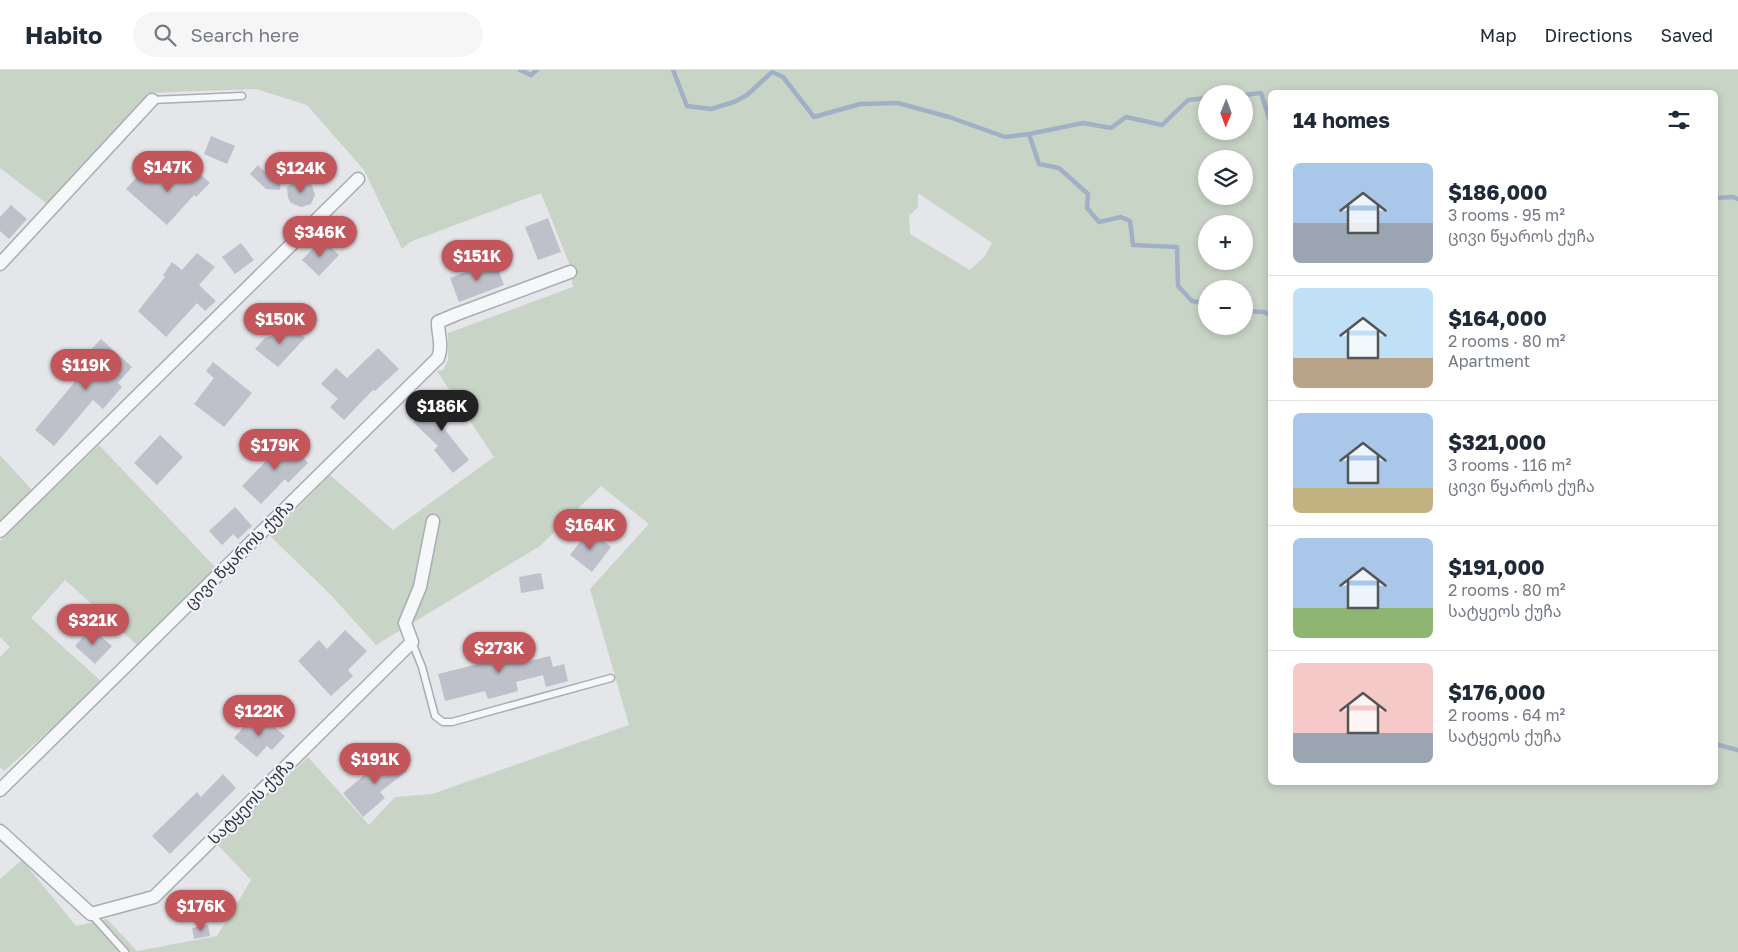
<!DOCTYPE html>
<html lang="en">
<head>
<meta charset="utf-8">
<style>
  :root { --surface:#fff; --page:#f6f6f7; --text:#1f2937; --muted:#747a83; --line:#e0e1e3; --accent:#c3565a }
  body { margin:0; font-family:"Golos Text","Noto Sans Georgian",sans-serif; background:var(--page); color:var(--text); height:100vh; display:flex; flex-direction:column; font-size:19px; white-space:nowrap }
  * { box-sizing:border-box; margin:0 }
  p { font-size:16px; color:var(--muted) }
  .icon { flex:none; width:28px; height:28px; fill:none; stroke:currentColor; stroke-width:2; stroke-linecap:round; stroke-linejoin:round }
  .map { position:relative; flex:1; overflow:hidden }
  .sheet { position:absolute; left:1268px; top:20px; width:450px; height:695px; display:flex; flex-direction:column; background:var(--surface); border-radius:8px; box-shadow:0 2px 8px #0003 }
  .sheet>* { flex:none }
  .needle { width:32px; rotate:181deg }
  .fabs { position:absolute; left:1198px; top:15px; display:grid; gap:10px }
  .fabs a { display:grid; place-items:center; width:55px; height:55px; border-radius:50%; background:var(--surface); box-shadow:0 2px 8px #0003; font-size:25px }
  .price { position:absolute; translate:-50% -42px; padding:0 11px; border-radius:18px; background:var(--accent); color:#fff; font-size:16px; line-height:32px; filter:drop-shadow(0 1px 2px #0008) }
  .price::after { content:''; position:absolute; left:50%; top:30px; width:15px; height:11px; margin-left:-8px; background:inherit; clip-path:polygon(0 0,100% 0,50% 100%) }
  .price.selected { background:#222; color:#fff }
  ul { padding:0; list-style:none }
  li { display:flex; align-items:center; gap:15px; height:125px; padding:0 25px }
  li+li { border-top:1px solid var(--line) }
  li span { display:grid; place-items:center; flex:none; width:140px; height:100px; border-radius:8px; color:#555 }
  li>.icon { margin-inline-start:auto }
  span .icon { width:60px; height:60px; fill:#fffc; stroke-width:1 }
  li b { font-size:21px }
  h2 { display:flex; justify-content:space-between; align-items:center; height:60px; padding:0 25px; font-size:21px }
  header { display:flex; align-items:center; gap:30px; box-sizing:border-box; height:70px; padding:0 25px; background:var(--surface); border-bottom:1px solid var(--line) }
  header strong { font-size:24px }
  nav { display:flex; gap:28px; margin-inline-start:auto; font-size:18px }
  .search { width:350px; height:45px; background:var(--page); display:flex; align-items:center; gap:12px; box-sizing:border-box; padding:0 18px; border-radius:28px; color:var(--muted); font-size:19px }
  .map>svg:first-child { display:block }
</style>
</head>
<body>
<header>
<strong>Habito</strong>
<div class="search"><svg class="icon" aria-label="search" viewBox="0 0 24 24"><circle cx="10" cy="10" r="6"/><path d="M15 15l6 6"/></svg>Search here</div>
<nav><a>Map</a><a>Directions</a><a>Saved</a></nav>
</header>
<div class="map">
<svg width="1738" height="882" viewBox="0 0 1738 882">
  <rect width="100%" height="100%" fill="#e4e6ea"/>
  <path fill="#c8d4c6" fill-rule="evenodd" d="M0 0H1738V882H0V809L22 790 76 856 107 849 137 881 217 866 251 810 217 774 308 687 369 755 395 727 432 724 629 655 590 519 649 454 601 416 540 476 376 575 330 524 270 466 330 405 393 460 494 387 437 301 443 300 448 290V263L573 217 569 193 541 123 410 172 402 179 364 100 307 35 256 19 148 23 112 67 50 136 0 98ZM1270 22H1715V712H1270ZM1206 24H1244V61H1206ZM1206 89H1244V126H1206ZM918 123 992 173 985 186 970 200 910 164 909 146 918 137ZM1206 154H1244V191H1206ZM1206 219H1244V256H1206Z
    M99 375 216 498 137 575 65 510 31 548 103 613 4 701 0 697V587L10 577 0 567V471Z
    M0 385 32 420 0 451Z"/>
  <g fill="none" stroke-linecap="round" stroke-linejoin="round">
    <path stroke="#a2b0c7" stroke-width="4.5" d="M520 0 531 5 537 0
      M673 0 687 36 711 39 734 32 747 25 772 2 783 7 814 47 860 34 898 33 949 47 1005 67 1029 64 1039 94 1059 98 1088 124 1087 138 1099 152 1121 147 1130 151 1133 175 1177 177 1178 216 1192 231 1206 234
      M1244 25 1261 23 1270 51
      M1029 64 1083 53 1111 58 1126 47 1162 55 1188 30 1206 28
      M1715 128 1733 127 1738 129
      M1244 241 1264 242 1270 245
      M1715 674 1738 680"/>
  </g>
  <path fill="#bec1ca" d="M211 66 235 76 227 94 204 84Z
    M190 95 210 113 196 127 194 125 167 155 126 119 144 99 167 119Z
    M258 95 267 104H281L280 120 266 119 250 104Z
    M303 110 312 115 315 125 311 134 301 137 291 133 288 128 287 117 297 111Z
    M11 135 27 149 9 169 0 161V147Z
    M548 148 561 182 538 190 525 157Z
    M322 169 339 185 319 206 302 190Z
    M241 173 254 190 235 204 222 187Z
    M197 183 215 197 199 215 216 231 205 241 197 233 166 267 138 241 165 207 163 205 172 192 182 200Z
    M495 191 504 215 459 232 450 208Z
    M286 252 305 268 278 297 255 279 265 268 276 264Z
    M101 269 132 297 118 313 122 317 103 339 93 330 54 376 35 360 92 291 86 285Z
    M378 278 399 299 375 321 373 320 344 350 330 337 338 329 321 314 336 298 347 308Z
    M213 292 252 323 224 357 194 334 214 308 206 301Z
    M440 324 458 340 442 356 469 390 453 403 434 380 438 376 413 352Z
    M160 365 183 387 157 415 134 393Z
    M284 368 308 393 288 413 285 409 261 434 242 416 266 391 264 389Z
    M235 437 252 456 238 469 233 464 222 475 209 461Z
    M589 460 611 477 592 502 570 485Z
    M541 503 544 519 521 523 519 507Z
    M91 558 112 576 95 594 75 576Z
    M345 560 367 581 348 600 353 606 331 626 298 591 319 570 327 579Z
    M512 570 518 594 550 586 553 597 564 594 568 611 546 617 543 605 516 612 518 621 488 629 485 621 445 631 438 604 478 594 477 590 491 586 488 576Z
    M261 646 285 666 272 680 267 676 257 687 234 668 245 655 251 657Z
    M392 682 407 701 380 722 385 728 363 747 343 723Z
    M223 704 236 718 170 784 152 766 197 722 201 727Z
    M208 855 210 866 194 869 192 858Z"/>
  <g fill="none" stroke-linecap="round" stroke-linejoin="round">
    <g stroke="#a9acb4" stroke-width="9">
      <path id="service" d="M152 30 242 26
        M412 572 422 597 435 646 443 652H452L611 608
        M91 844 125 882"/>
    </g>
    <g stroke="#a9acb4" stroke-width="15">
      <path id="minor" d="M0 194 152 30
        M0 461 358 109
        M0 720 438 288C443 275 438 266 438 252L457 244 570 202
        M0 761 91 844 154 827 412 572 405 553 420 517 433 451"/>
    </g>
    <use href="#service" stroke="#f6f7f9" stroke-width="6"/>
    <use href="#minor" stroke="#f6f7f9" stroke-width="12"/>
  </g>
  <g text-anchor="middle" dominant-baseline="central" stroke-width="4" stroke-linejoin="round" paint-order="stroke">
    <g font-size="16" fill="#2d3241" stroke="#f3f5f8">
      <text transform="translate(239 484) rotate(-45)">ცივი წყაროს ქუჩა</text>
      <text transform="translate(251 731) rotate(-45)">სატყეოს ქუჩა</text>
    </g>
  </g>
</svg>
<div class="fabs">
<a><svg class="needle" viewBox="-14 -14 28 28"><path d="M0-13l5 13h-10z" fill="#e53935"/><path d="M0 13l5-13h-10z" fill="#747a83"/></svg></a>
<a><svg class="icon" aria-label="layers" viewBox="0 0 24 24"><path d="M12 4l9 5-9 5-9-5zM3 14l9 5 9-5"/></svg></a>
<a>+</a>
<a>−</a>
</div>
<b class="price" style="left:168px;top:123px">$147K</b>
<b class="price" style="left:301px;top:124px">$124K</b>
<b class="price" style="left:320px;top:188px">$346K</b>
<b class="price" style="left:477px;top:212px">$151K</b>
<b class="price" style="left:280px;top:275px">$150K</b>
<b class="price" style="left:86px;top:321px">$119K</b>
<b class="price selected" style="left:442px;top:362px">$186K</b>
<b class="price" style="left:275px;top:401px">$179K</b>
<b class="price" style="left:590px;top:481px">$164K</b>
<b class="price" style="left:93px;top:576px">$321K</b>
<b class="price" style="left:499px;top:604px">$273K</b>
<b class="price" style="left:259px;top:667px">$122K</b>
<b class="price" style="left:375px;top:715px">$191K</b>
<b class="price" style="left:201px;top:862px">$176K</b>
<section class="sheet">
<h2>14 homes<svg class="icon" aria-label="filters" viewBox="0 0 24 24"><path d="M4 7h16M4 17h16"/><circle cx="9" cy="7" r="2"/><circle cx="15" cy="17" r="2"/></svg></h2>
<ul>
<li><span style="background:linear-gradient(#a9c7e8 60%,#9aa5b1 0)"><svg class="icon" aria-label="home" viewBox="0 0 24 24"><path d="M3 11l9-7 9 7M6 9v11h12V9"/></svg></span><div><b>$186,000</b><p>3 rooms · 95 m²</p><p>ცივი წყაროს ქუჩა</p></div></li>
<li><span style="background:linear-gradient(#bfe0f5 70%,#b9a48a 0)"><svg class="icon" aria-label="home" viewBox="0 0 24 24"><path d="M3 11l9-7 9 7M6 9v11h12V9"/></svg></span><div><b>$164,000</b><p>2 rooms · 80 m²</p><p>Apartment</p></div></li>
<li><span style="background:linear-gradient(#a9c7e8 75%,#c2b280 0)"><svg class="icon" aria-label="home" viewBox="0 0 24 24"><path d="M3 11l9-7 9 7M6 9v11h12V9"/></svg></span><div><b>$321,000</b><p>3 rooms · 116 m²</p><p>ცივი წყაროს ქუჩა</p></div></li>
<li><span style="background:linear-gradient(#a9c7e8 70%,#8fb573 0)"><svg class="icon" aria-label="home" viewBox="0 0 24 24"><path d="M3 11l9-7 9 7M6 9v11h12V9"/></svg></span><div><b>$191,000</b><p>2 rooms · 80 m²</p><p>სატყეოს ქუჩა</p></div></li>
<li><span style="background:linear-gradient(#f6c9c9 70%,#9aa5b1 0)"><svg class="icon" aria-label="home" viewBox="0 0 24 24"><path d="M3 11l9-7 9 7M6 9v11h12V9"/></svg></span><div><b>$176,000</b><p>2 rooms · 64 m²</p><p>სატყეოს ქუჩა</p></div></li>
</ul>
</section>
</div>
</body>
</html>
